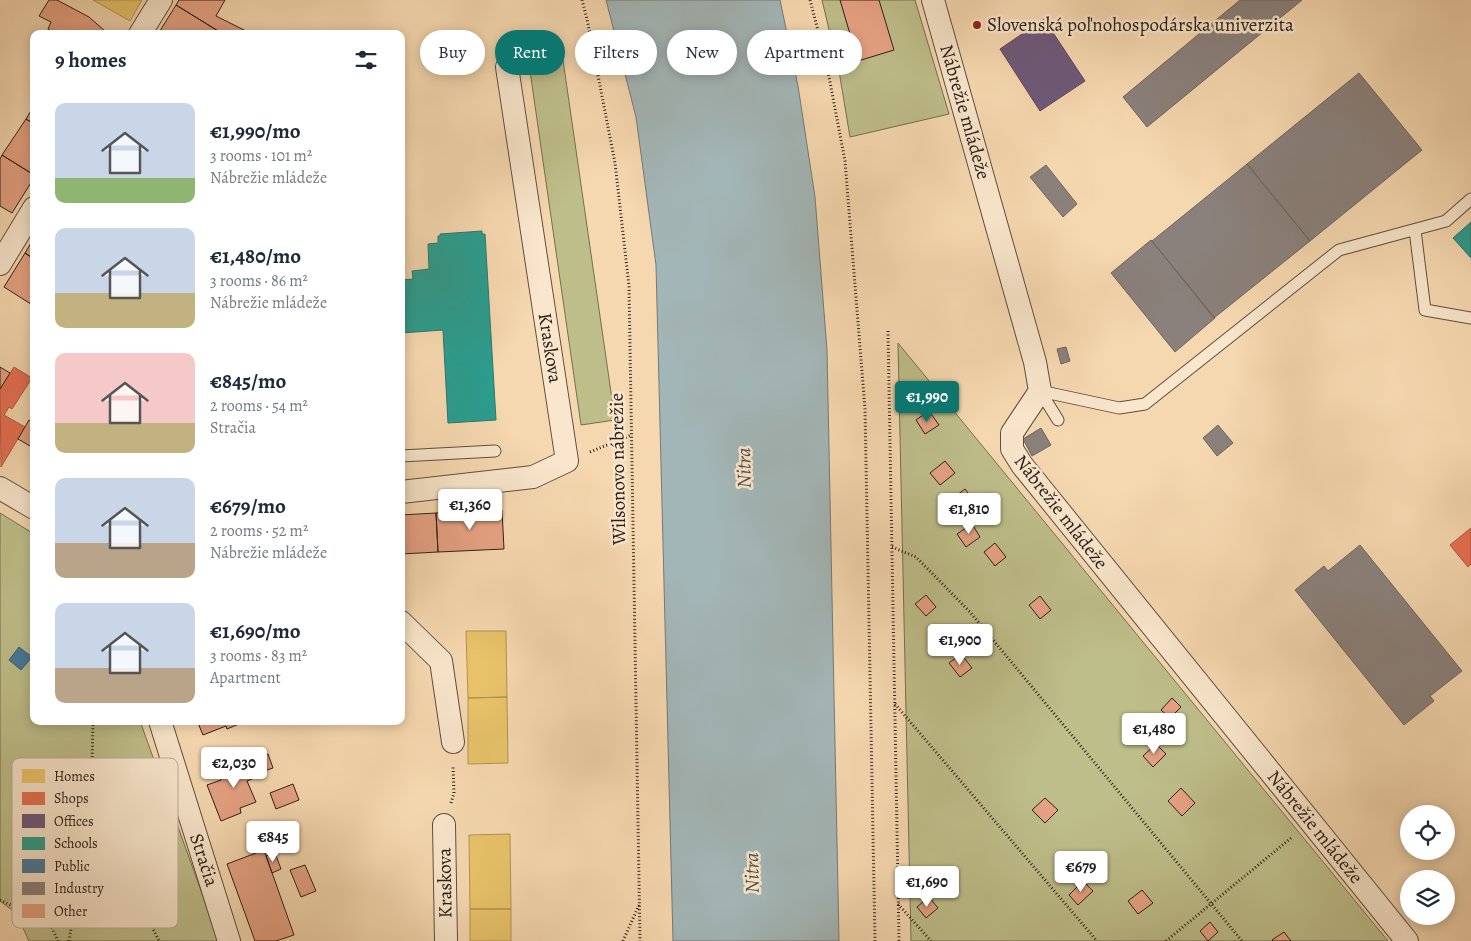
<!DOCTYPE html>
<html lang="en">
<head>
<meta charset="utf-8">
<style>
  :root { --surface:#fff; --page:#f2f2f3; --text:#1f2937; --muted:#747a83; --accent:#0f766e }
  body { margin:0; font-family:Alegreya,serif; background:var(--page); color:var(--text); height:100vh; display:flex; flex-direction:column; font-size:19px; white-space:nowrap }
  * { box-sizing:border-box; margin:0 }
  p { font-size:16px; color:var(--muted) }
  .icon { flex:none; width:28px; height:28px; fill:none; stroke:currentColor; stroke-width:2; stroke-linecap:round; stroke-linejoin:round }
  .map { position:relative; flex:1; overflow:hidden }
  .details { position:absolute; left:30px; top:30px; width:375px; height:695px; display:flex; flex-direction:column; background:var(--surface); border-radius:10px; box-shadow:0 2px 12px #0003 }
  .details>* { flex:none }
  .banner { position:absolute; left:420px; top:30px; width:475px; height:45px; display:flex; gap:10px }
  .tools { position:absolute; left:1400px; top:805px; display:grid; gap:10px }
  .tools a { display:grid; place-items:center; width:55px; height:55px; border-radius:50%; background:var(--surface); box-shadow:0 2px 12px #0003; font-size:25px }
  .price { position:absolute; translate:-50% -42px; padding:0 11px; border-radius:5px; background:#fff; color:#222; font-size:16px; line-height:32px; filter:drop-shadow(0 1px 2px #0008) }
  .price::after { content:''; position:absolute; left:50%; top:30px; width:15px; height:11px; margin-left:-8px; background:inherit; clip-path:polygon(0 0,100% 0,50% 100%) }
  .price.on { background:var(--accent); color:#fff }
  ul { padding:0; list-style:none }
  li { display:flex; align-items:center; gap:15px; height:125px; padding:0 25px }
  li span { display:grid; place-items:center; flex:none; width:140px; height:100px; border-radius:10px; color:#555 }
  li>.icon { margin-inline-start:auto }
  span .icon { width:60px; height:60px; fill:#fffc; stroke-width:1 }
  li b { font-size:21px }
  h2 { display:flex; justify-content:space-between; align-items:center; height:60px; padding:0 25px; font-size:21px }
  .chip { padding:0 18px; border-radius:22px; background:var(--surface); box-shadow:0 2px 12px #0003; font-size:18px; line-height:45px }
  .chip.on { background:var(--accent); color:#fff }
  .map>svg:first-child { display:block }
</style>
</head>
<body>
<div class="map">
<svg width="1471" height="941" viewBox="0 0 1471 941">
  <rect width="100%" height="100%" fill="#f6d8b0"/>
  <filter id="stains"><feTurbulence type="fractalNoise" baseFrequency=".004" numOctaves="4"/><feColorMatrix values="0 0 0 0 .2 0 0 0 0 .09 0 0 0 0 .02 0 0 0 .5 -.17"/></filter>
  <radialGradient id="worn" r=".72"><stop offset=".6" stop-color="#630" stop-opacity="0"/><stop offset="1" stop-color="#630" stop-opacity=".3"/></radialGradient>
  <path fill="#bebe8a" stroke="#756f52" d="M822 0H915L949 114 850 137 839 71Z
    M563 60 615 420 581 425 529 64Z
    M898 343 1388 941H911Z
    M0 513 34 534V721H140L219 941H29L16 913 0 901Z"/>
  <path fill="#a3b6b7" stroke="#737a78" d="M606 0H780L798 86 815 197 827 350 839 941H673L656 265 636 117Z"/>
  <path fill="#e9c46a" stroke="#b09352" d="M93 0H142L130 21Z
    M466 631H506L507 697 468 698Z
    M507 697 508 763 468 764V698Z
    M510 834 511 909H470L469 835Z
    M470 909H511V941H470Z"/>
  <path fill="#e76f51" stroke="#af5740" d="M14 367 32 378 12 409 9 407 4 415 25 427 1 467 0 389Z
    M1471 528V564L1468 567 1450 545Z"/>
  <path fill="#6d597a" stroke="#5a485d" d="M1044 19 1085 81 1040 111 1000 49Z"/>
  <path fill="#2a9d8f" stroke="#2b786c" d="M1471 222V258L1453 238Z
    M482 231V234H485L496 420 448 423 443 330 401 333V280L413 279 412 271 429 269 428 244 438 243V236H440V234Z"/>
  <path fill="#457b9d" stroke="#3e6075" d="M19 647 32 657 21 670 9 660Z"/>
  <path fill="#8a817c" stroke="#6e645e" d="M1240 0H1302L1147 127 1123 97Z
    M1359 73 1422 150 1310 241 1247 164Z
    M1247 164 1310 241 1214 318 1152 241Z
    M1046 165 1077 204 1063 217 1030 177Z
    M1151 240 1215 318 1175 352 1111 273Z
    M1066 347 1070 361 1061 364 1057 349Z
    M1218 425 1233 443 1217 456 1203 438Z
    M1041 428 1051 445 1032 456 1023 439Z
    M1360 545 1462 671 1430 696 1434 701 1404 725 1295 590 1324 566 1328 571Z"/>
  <path fill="#e6a283" stroke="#2c2019" d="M49 0H57L89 17 105 31 104 34H56L48 29 51 22 39 16Z
    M179 0H225L216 16 252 34H223L176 5Z
    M840 0H879L894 50 858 61Z
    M176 5 223 34H158Z
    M34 106V124L26 119Z
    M26 119 34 124V175L2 155Z
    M2 155 34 175V178L12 213 0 206V159Z
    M34 238V259L25 253Z
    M25 253 34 259V306L4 287Z
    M0 367 10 373 0 389Z
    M929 411 939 425 925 434 916 420Z
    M29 420 34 422V441L30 446 18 439Z
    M945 461 955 473 940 485 930 473Z
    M965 489 971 497 955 509 949 501Z
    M502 510 504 549 438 552 436 513Z
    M436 513 438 552 401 554V515Z
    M972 524 980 537 966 547 957 534Z
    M995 543 1006 557 995 566 984 552Z
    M926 595 936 607 926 616 915 604Z
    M1040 596 1051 610 1040 619 1029 605Z
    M961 654 972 668 960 677 949 663Z
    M1172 698 1181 707 1170 718 1161 710Z
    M203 721H246L227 729 226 726 203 735 198 723Z
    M1156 744 1166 754 1153 767 1143 756Z
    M268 754 273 768 264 771 259 758Z
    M259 758 264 771 250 776 252 779 247 781 256 802 240 808 241 813 221 821 207 785 221 780 219 773Z
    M293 784 299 800 276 809 270 793Z
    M1181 788 1195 803 1182 816 1168 801Z
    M1045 798 1058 810 1045 823 1032 810Z
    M264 850 294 935 276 941H255L227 864Z
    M275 853 281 869 272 873 266 856Z
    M305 865 316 891 301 897 290 870Z
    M1083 881 1093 891 1078 905 1069 895Z
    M1142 890 1153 903 1138 914 1128 901Z
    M929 897 938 908 926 918 917 907Z
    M1210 922 1218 932 1208 941 1200 931Z
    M1284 932 1291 941H1273L1272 940Z"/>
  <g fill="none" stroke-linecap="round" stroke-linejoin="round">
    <g stroke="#5e4e3f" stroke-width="13">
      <path id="lane" d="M1415 230 1425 310 1471 318
        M1058 420 1040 391 1119 408 1145 404 1339 250 1446 221 1471 199
        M401 456 495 451"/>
    </g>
    <g stroke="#5e4e3f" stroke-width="24">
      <path id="street" d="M933 0 1035 362 1040 391 1012 433V449L1022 465 1407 941
        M140 34 161 0
        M0 264 34 208
        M0 488 34 508
        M401 492 533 477 567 461 507 67
        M401 622 441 661 453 742
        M160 721 229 941
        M444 825 446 941"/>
    </g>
    <path stroke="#2c2019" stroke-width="3" stroke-dasharray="1 2.5" stroke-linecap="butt" d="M582 0 587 19 615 163 629 286 640 941
      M810 0 826 61 845 161 865 409 875 941
      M794 66 826 61
      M888 331 899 941
      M590 452 631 435
      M892 547 916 557 970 612 1242 941
      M895 704 1097 941
      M451 803 454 793 453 765
      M92 808 159 941
      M0 900 50 924 58 941
      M898 904 931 941
      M69 941 91 807 93 721
      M623 941 639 905
      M1166 941 1291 838"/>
    <use href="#lane" stroke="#f9e6cc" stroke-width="11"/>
    <use href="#street" stroke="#f9e6cc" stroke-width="22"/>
  </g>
  <circle fill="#8f2418" stroke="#f9e6cc" stroke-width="2" cx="977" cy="25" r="5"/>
  <g text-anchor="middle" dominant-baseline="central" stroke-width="5" stroke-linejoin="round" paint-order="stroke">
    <g font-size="19" fill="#2c2019" stroke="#f9e6cc" text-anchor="start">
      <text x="987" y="25">Slovenská poľnohospodárska univerzita</text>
    </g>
    <g font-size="19" fill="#2c2019" stroke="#f9e6cc">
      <text transform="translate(965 112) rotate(74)">Nábrežie mládeže</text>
      <text transform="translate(550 348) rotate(81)">Kraskova</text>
      <text transform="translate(618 469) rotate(-91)">Wilsonovo nábrežie</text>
      <text transform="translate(1061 512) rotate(52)">Nábrežie mládeže</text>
      <text transform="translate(1315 827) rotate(51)">Nábrežie mládeže</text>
      <text transform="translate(204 860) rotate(72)">Stračia</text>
      <text transform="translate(445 883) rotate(-91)">Kraskova</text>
    </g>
    <g font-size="20" font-style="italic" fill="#504d48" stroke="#f9e6cc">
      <text transform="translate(744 468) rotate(-91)">Nitra</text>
      <text transform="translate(752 873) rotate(-91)">Nitra</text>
    </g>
  </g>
  <rect x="12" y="758" width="166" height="170" rx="8" fill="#f9e6cc" stroke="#bcab96" stroke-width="1"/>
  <rect x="22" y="769" width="23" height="14" fill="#e9c46a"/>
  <rect x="22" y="792" width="23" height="13" fill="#e76f51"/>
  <rect x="22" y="814" width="23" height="14" fill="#6d597a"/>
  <rect x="22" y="837" width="23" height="13" fill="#2a9d8f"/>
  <rect x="22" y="859" width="23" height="14" fill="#457b9d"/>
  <rect x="22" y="882" width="23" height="13" fill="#8a817c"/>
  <rect x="22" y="904" width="23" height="14" fill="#e6a283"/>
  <g font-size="14" fill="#2c2019">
    <text x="54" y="781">Homes</text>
    <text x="54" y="803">Shops</text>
    <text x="54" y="826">Offices</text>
    <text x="54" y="848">Schools</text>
    <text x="54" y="871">Public</text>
    <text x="54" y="893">Industry</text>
    <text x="54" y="916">Other</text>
  </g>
  <rect width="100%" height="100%" filter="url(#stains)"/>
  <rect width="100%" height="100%" fill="url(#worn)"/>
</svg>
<div class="tools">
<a><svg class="icon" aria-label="locate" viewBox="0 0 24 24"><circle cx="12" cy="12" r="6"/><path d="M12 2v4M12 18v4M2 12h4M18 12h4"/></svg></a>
<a><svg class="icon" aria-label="layers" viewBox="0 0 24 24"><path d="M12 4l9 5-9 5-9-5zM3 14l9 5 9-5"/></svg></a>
</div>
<b class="price on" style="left:927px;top:423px">€1,990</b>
<b class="price" style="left:470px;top:531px">€1,360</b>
<b class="price" style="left:969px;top:535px">€1,810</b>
<b class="price" style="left:960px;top:666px">€1,900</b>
<b class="price" style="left:1154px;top:755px">€1,480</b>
<b class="price" style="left:234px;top:789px">€2,030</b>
<b class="price" style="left:273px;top:863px">€845</b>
<b class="price" style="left:1081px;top:893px">€679</b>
<b class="price" style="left:927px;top:908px">€1,690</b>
<div class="banner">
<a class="chip">Buy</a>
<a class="chip on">Rent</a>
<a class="chip">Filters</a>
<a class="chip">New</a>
<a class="chip">Apartment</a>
</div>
<section class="details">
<h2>9 homes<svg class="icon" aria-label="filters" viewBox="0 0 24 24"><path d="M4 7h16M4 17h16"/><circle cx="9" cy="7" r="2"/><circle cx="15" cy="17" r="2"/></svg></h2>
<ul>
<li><span style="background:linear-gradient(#c9d6e8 75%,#8fb573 0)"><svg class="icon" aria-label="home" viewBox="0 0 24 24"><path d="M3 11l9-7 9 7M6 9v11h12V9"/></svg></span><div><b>€1,990/mo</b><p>3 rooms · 101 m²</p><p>Nábrežie mládeže</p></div></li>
<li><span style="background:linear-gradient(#c9d6e8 65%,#c2b280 0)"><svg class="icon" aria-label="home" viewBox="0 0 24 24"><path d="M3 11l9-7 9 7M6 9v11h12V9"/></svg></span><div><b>€1,480/mo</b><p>3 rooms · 86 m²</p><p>Nábrežie mládeže</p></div></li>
<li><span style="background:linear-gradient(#f6c9c9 70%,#c2b280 0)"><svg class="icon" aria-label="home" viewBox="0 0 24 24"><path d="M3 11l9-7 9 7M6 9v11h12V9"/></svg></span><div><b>€845/mo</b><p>2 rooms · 54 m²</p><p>Stračia</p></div></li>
<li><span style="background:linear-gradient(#c9d6e8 65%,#b9a48a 0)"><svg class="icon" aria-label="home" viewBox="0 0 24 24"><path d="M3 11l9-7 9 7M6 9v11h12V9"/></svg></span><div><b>€679/mo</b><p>2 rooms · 52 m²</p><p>Nábrežie mládeže</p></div></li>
<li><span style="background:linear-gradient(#c9d6e8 65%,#b9a48a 0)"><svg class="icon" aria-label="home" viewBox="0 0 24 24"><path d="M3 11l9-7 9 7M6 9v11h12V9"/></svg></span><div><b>€1,690/mo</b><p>3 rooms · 83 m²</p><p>Apartment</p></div></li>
</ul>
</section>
</div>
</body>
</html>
